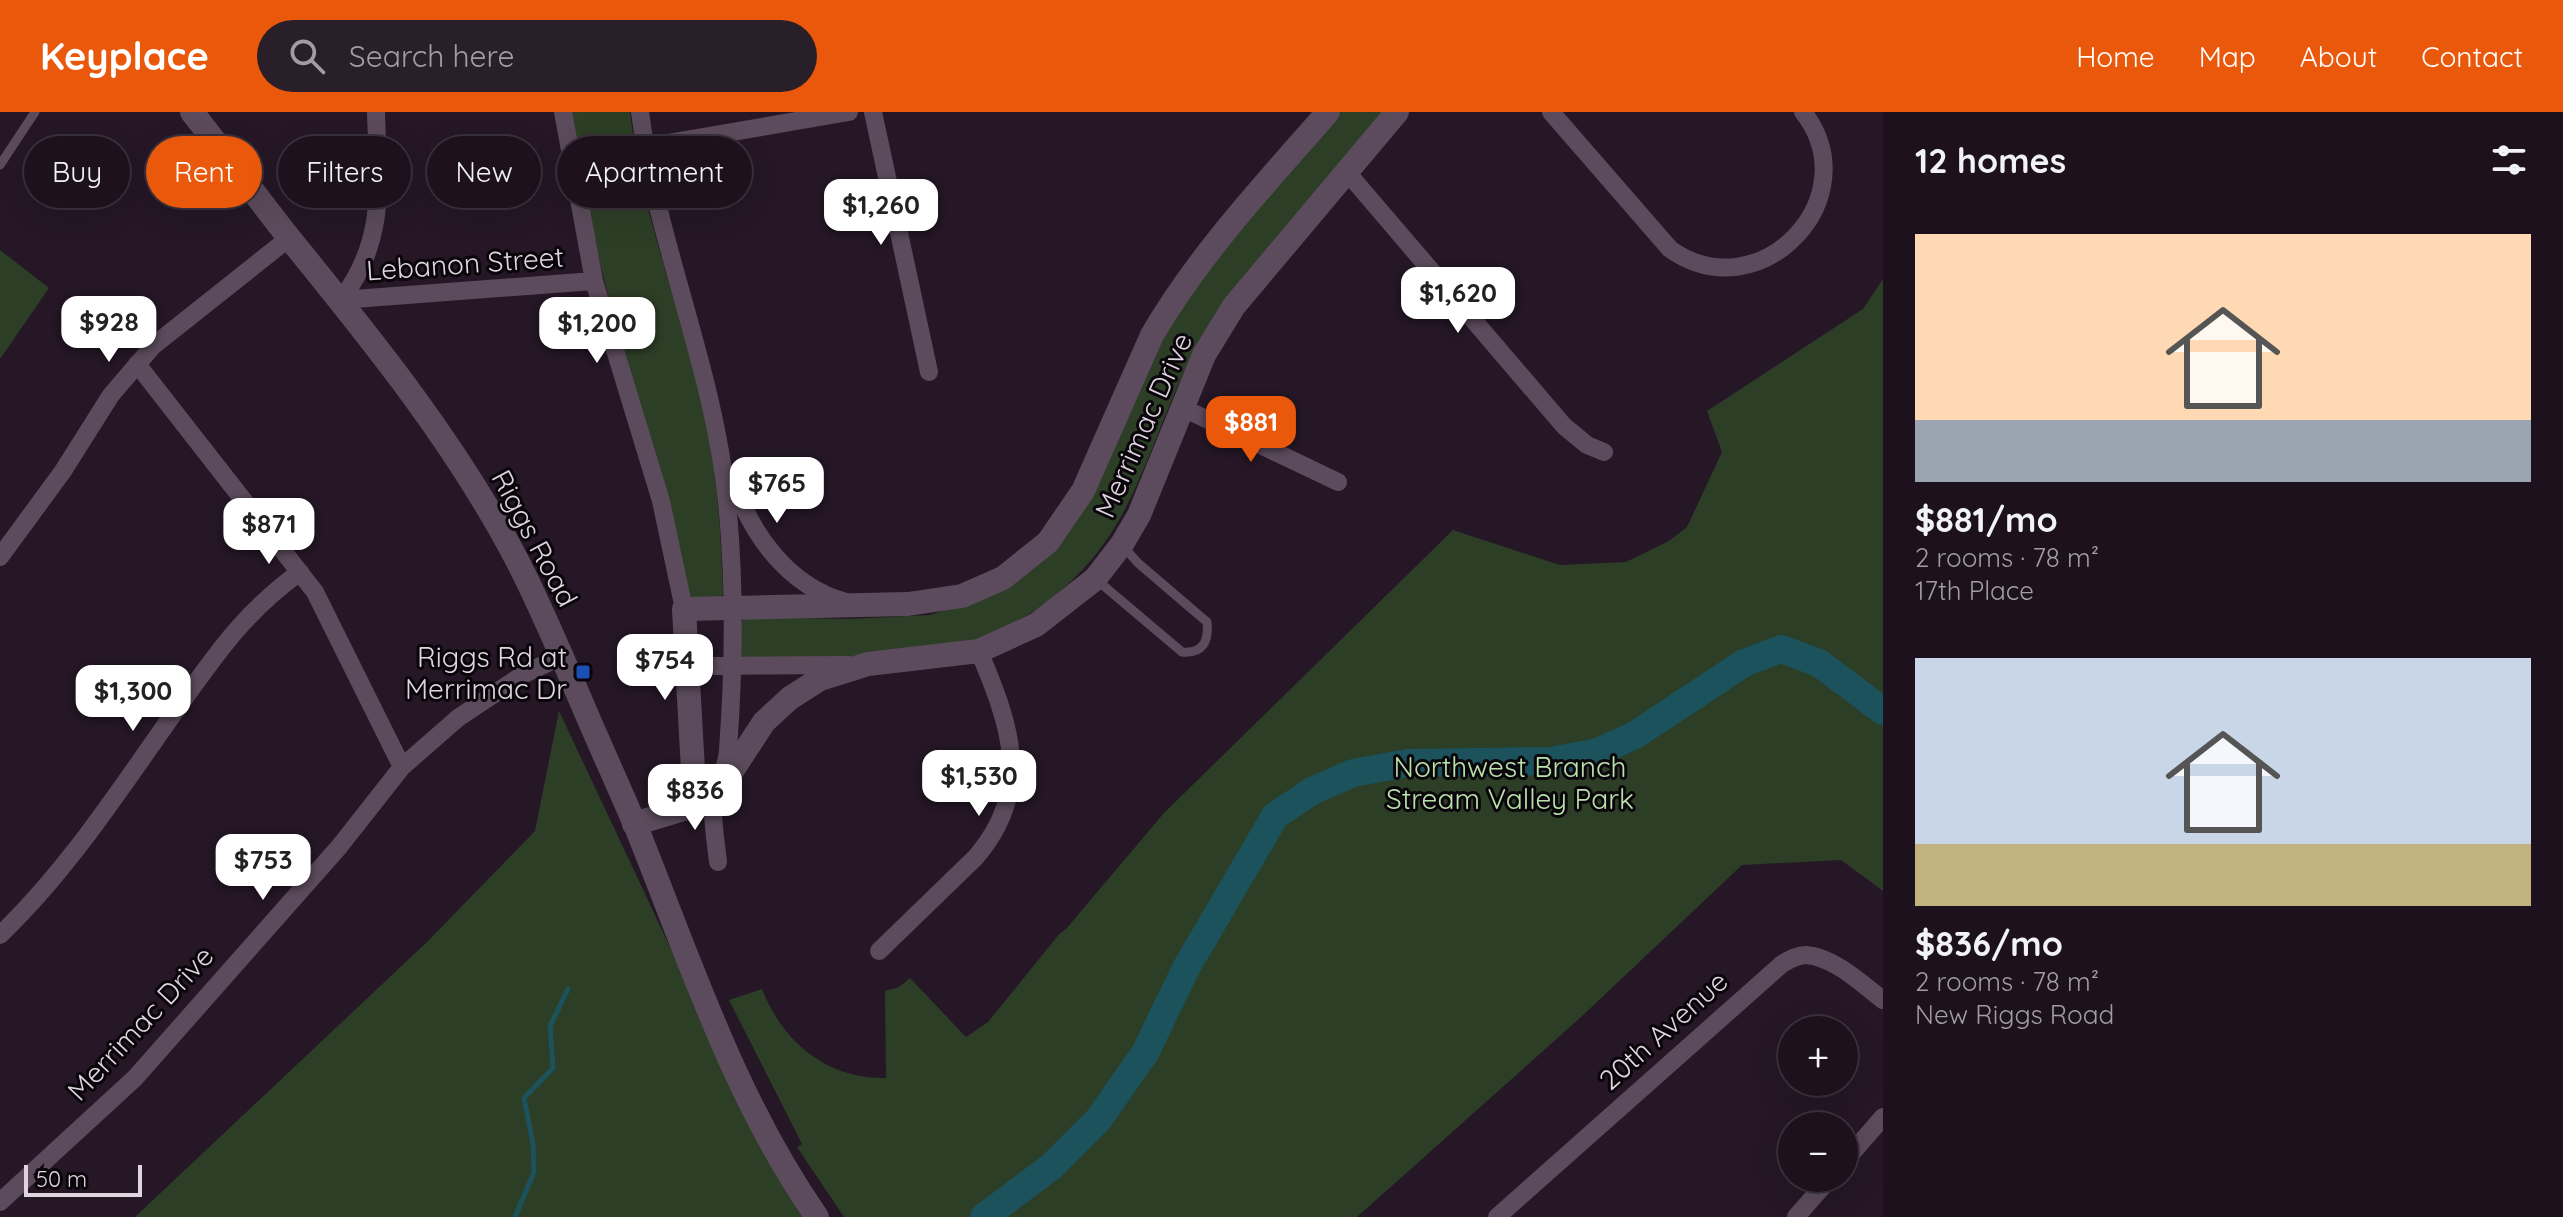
<!DOCTYPE html>
<html lang="en">
<head>
<meta charset="utf-8">
<style>
  :root { --surface:#1c111c; --page:#291f29; --text:#f1f3f6; --muted:#a09da3; --line:#3a313b; --accent:#ea580c }
  body { margin:0; font-family:Quicksand,sans-serif; background:var(--page); color:var(--text); height:100vh; display:flex; flex-direction:column; font-size:30px; white-space:nowrap }
  * { box-sizing:border-box; margin:0 }
  p { font-size:26px; color:var(--muted) }
  .icon { flex:none; width:44px; height:44px; fill:none; stroke:currentColor; stroke-width:2; stroke-linecap:round; stroke-linejoin:round }
  .map { position:relative; flex:1; overflow:hidden }
  .details { display:flex; flex-direction:column; background:var(--surface); width:680px }
  .details>* { flex:none }
  .top-card { position:absolute; left:24px; top:24px; width:760px; height:72px; display:flex; gap:16px }
  .controls { position:absolute; left:1778px; top:904px; display:grid; gap:16px }
  .controls a { display:grid; place-items:center; width:80px; height:80px; border-radius:50%; background:var(--surface); box-shadow:0 8px 32px #0002,0 0 0 2px var(--line); font-size:40px }
  .scale { position:absolute; left:24px; bottom:20px; width:118px; box-sizing:border-box; padding-left:8px; border:4px solid #dfd5df; border-top:0; font-size:22px; line-height:28px; white-space:nowrap; color:#dfd5df; -webkit-text-stroke:6px #0a050b; paint-order:stroke }
  .price { position:absolute; translate:-50% -68px; padding:0 18px; border-radius:16px; background:#fff; color:#222; font-size:26px; line-height:52px; filter:drop-shadow(0 2px 4px #0008) }
  .price::after { content:''; position:absolute; left:50%; top:48px; width:24px; height:18px; margin-left:-12px; background:inherit; clip-path:polygon(0 0,100% 0,50% 100%) }
  .price.current { background:var(--accent); color:#fff }
  ul { padding:0; list-style:none }
  li { display:grid; align-content:center; gap:16px; height:424px; padding:0 32px }
  li span { display:grid; place-items:center; height:248px; border-radius:0px; color:#555 }
  li>.icon { margin-inline-start:auto }
  span .icon { width:144px; height:144px; fill:#fffc; stroke-width:1 }
  li b { font-size:34px }
  h2 { display:flex; justify-content:space-between; align-items:center; height:96px; padding:0 32px; font-size:34px }
  .pill { padding:0 28px; border-radius:36px; background:var(--surface); box-shadow:0 8px 32px #0002,0 0 0 2px var(--line); font-size:28px; line-height:72px }
  .pill.current { background:var(--accent); color:#fff }
  header { display:flex; align-items:center; gap:48px; box-sizing:border-box; height:112px; padding:0 40px; background:var(--accent); color:#fff }
  header strong { font-size:38px }
  nav { display:flex; gap:44px; margin-inline-start:auto; font-size:28px }
  .search { width:560px; height:72px; background:var(--page); display:flex; align-items:center; gap:20px; box-sizing:border-box; padding:0 28px; border-radius:44px; color:var(--muted); font-size:30px }
  main { display:flex; flex:1; min-height:0 }
  .map>svg:first-child { display:block }
</style>
</head>
<body>
<header>
<strong>Keyplace</strong>
<div class="search"><svg class="icon" aria-label="search" viewBox="0 0 24 24"><circle cx="10" cy="10" r="6"/><path d="M15 15l6 6"/></svg>Search here</div>
<nav><a>Home</a><a>Map</a><a>About</a><a>Contact</a></nav>
</header>
<main>
<div class="map">
<svg width="1883" height="1105" viewBox="0 0 1883 1105">
  <rect width="100%" height="100%" fill="#251726"/>
  <path fill="#2d3e26" d="M572 0H630C642 102 680 196 703 295 717 356 721 420 723 482L716 490 688 486 601 156 579 59Z
    M1336 0H1387L1219 200C1175 260 1159 332 1125 397 1092 462 1031 514 960 532 897 548 813 544 747 547L740 543 738 514 746 505 848 507 930 503 990 483 1034 453 1187 180Z
    M0 138 49 176 0 247Z
    M1883 167V779L1841 748 1742 753 1580 906 1357 1105H844L797 1035 802 1032 729 888 762 877C783 930 826 967 886 966L885 879 899 875 910 866 966 925 988 910 1060 821 1066 817 1164 701 1453 418 1560 453 1626 450 1669 429 1687 415 1722 340 1707 299 1863 197Z
    M559 599 726 954 809 1105H135L427 830 535 719Z"/>
  <g fill="none" stroke-linecap="round" stroke-linejoin="round">
    <path stroke="#1b525b" stroke-width="5" d="M515 1105 534 1060 533 1032 524 986 553 956 550 914 568 877"/>
    <path stroke="#1b525b" stroke-width="28" d="M984 1105 1052 1054 1098 1008 1145 941 1186 856 1275 704 1312 679 1353 661 1408 651 1551 649 1598 640 1635 623 1744 551 1781 537 1819 551 1883 599"/>
    <path stroke="#5b4b5c" stroke-width="9" d="M0 53 35 0
      M1098 469 1182 540C1203 542 1209 529 1207 510L1138 451 1123 434"/>
    <path stroke="#5b4b5c" stroke-width="18" d="M563 0 594 169 661 389 684 497
      M640 0C657 133 714 256 727 390 735 471 734 556 728 638 727 659 714 674 713 690 712 709 716 731 718 750
      M873 0 929 260
      M1551 0 1670 137C1760 201 1870 85 1803 0
      M644 35 849 0
      M1346 59 1564 314 1587 333 1604 340
      M341 188 594 169
      M341 188C387 127 378 73 376 0
      M137 252 315 480 402 655
      M1183 296 1338 370
      M732 364C749 420 787 474 846 490
      M0 445 63 359 111 283 153 234 289 126
      M687 554 849 553
      M0 823C68 758 120 677 174 601 215 544 242 502 300 460
      M879 839 976 745C1034 677 1010 613 979 539
      M1844 1050 1883 1005
      M0 1090 135 966 339 735 402 655 458 606 524 562 562 544
      M1497 1105 1782 852C1789 848 1797 843 1806 843 1834 845 1862 872 1883 888
      M1796 1105 1830 1066"/>
    <path stroke="#5b4b5c" stroke-width="24" d="M192 0C225 42 257 85 290 127 373 229 458 334 519 452 545 503 567 557 590 610 606 647 623 684 639 722 691 852 736 989 817 1105
      M687 694 692 681 693 658 684 497 908 492 962 484 1003 466 1048 430 1083 379 1152 223C1200 141 1266 71 1328 0
      M634 712 713 688 764 610 790 586 820 567 868 552 979 539 1036 513 1095 467 1122 432 1139 403 1204 243 1234 194 1397 0"/>
  </g>
  <rect fill="#1a4fb4" stroke="#0a050b" stroke-width="3" x="575" y="552" width="16" height="16" rx="4"/>
  <g text-anchor="middle" dominant-baseline="central" stroke-width="6" stroke-linejoin="round" paint-order="stroke">
    <g font-size="28" fill="#dfd5df" stroke="#0a050b">
      <text transform="translate(465 151) rotate(-4)">Lebanon Street</text>
      <text transform="translate(1143 313) rotate(-66)">Merrimac Drive</text>
      <text transform="translate(535 426) rotate(62)">Riggs Road</text>
      <text transform="translate(140 911) rotate(-47)">Merrimac Drive</text>
      <text transform="translate(1663 918) rotate(-42)">20th Avenue</text>
    </g>
    <g font-size="28" fill="#dfd5df" stroke="#0a050b" text-anchor="end">
      <text x="567" y="544">Riggs Rd at<tspan x="567" dy="32">Merrimac Dr</tspan></text>
    </g>
    <g font-size="28" fill="#b8e2aa" stroke="#0a050b">
      <text x="1510" y="654">Northwest Branch<tspan x="1510" dy="32">Stream Valley Park</tspan></text>
    </g>
  </g>
</svg>
<div class="controls">
<a>+</a>
<a>−</a>
</div>
<div class="scale">50 m</div>
<b class="price" style="left:881px;top:135px">$1,260</b>
<b class="price" style="left:1458px;top:223px">$1,620</b>
<b class="price" style="left:109px;top:252px">$928</b>
<b class="price" style="left:597px;top:253px">$1,200</b>
<b class="price current" style="left:1251px;top:352px">$881</b>
<b class="price" style="left:777px;top:413px">$765</b>
<b class="price" style="left:269px;top:454px">$871</b>
<b class="price" style="left:665px;top:590px">$754</b>
<b class="price" style="left:133px;top:621px">$1,300</b>
<b class="price" style="left:979px;top:706px">$1,530</b>
<b class="price" style="left:695px;top:720px">$836</b>
<b class="price" style="left:263px;top:790px">$753</b>
<div class="top-card">
<a class="pill">Buy</a>
<a class="pill current">Rent</a>
<a class="pill">Filters</a>
<a class="pill">New</a>
<a class="pill">Apartment</a>
</div>
</div>
<section class="details">
<h2>12 homes<svg class="icon" aria-label="filters" viewBox="0 0 24 24"><path d="M4 7h16M4 17h16"/><circle cx="9" cy="7" r="2"/><circle cx="15" cy="17" r="2"/></svg></h2>
<ul>
<li><span style="background:linear-gradient(#ffd9b3 75%,#9aa5b1 0)"><svg class="icon" aria-label="home" viewBox="0 0 24 24"><path d="M3 11l9-7 9 7M6 9v11h12V9"/></svg></span><div><b>$881/mo</b><p>2 rooms · 78 m²</p><p>17th Place</p></div></li>
<li><span style="background:linear-gradient(#c9d6e8 75%,#c2b280 0)"><svg class="icon" aria-label="home" viewBox="0 0 24 24"><path d="M3 11l9-7 9 7M6 9v11h12V9"/></svg></span><div><b>$836/mo</b><p>2 rooms · 78 m²</p><p>New Riggs Road</p></div></li>
</ul>
</section>
</main>
</body>
</html>
